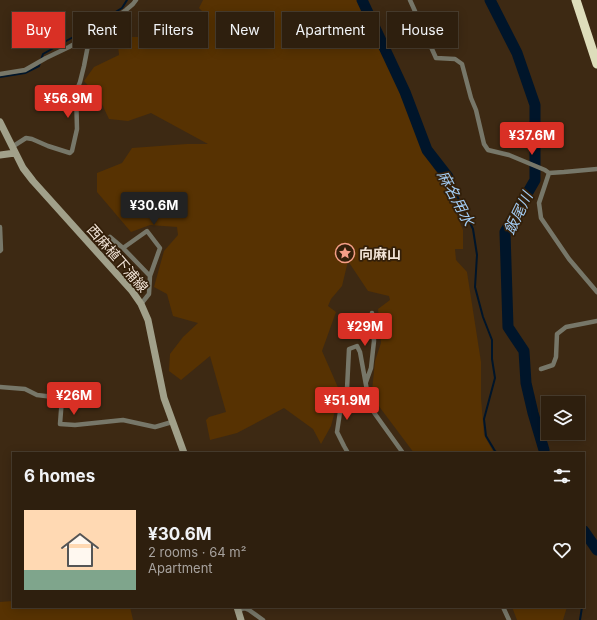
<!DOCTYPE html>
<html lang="en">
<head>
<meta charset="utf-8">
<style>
  :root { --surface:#2e1f0e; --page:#362717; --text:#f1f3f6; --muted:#a7a29e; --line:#493d2e; --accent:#d93025 }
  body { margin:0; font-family:Inter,"Noto Sans JP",sans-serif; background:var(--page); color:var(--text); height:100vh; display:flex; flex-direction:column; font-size:15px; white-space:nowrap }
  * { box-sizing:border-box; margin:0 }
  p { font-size:13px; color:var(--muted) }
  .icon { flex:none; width:22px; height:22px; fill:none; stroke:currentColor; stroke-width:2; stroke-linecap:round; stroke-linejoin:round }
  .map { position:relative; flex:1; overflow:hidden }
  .drawer { position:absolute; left:12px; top:452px; width:573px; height:156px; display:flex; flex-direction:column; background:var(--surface); border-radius:0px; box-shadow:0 2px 10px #0003,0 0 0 1px var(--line) }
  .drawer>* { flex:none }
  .guide { position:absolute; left:12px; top:12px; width:573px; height:36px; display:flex; gap:8px }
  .fabs { position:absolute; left:541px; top:396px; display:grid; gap:8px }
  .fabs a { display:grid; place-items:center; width:44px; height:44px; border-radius:0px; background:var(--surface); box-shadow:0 2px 10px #0003,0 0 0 1px var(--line); font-size:20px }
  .price { position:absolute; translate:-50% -34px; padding:0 9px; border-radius:4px; background:var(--accent); color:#fff; font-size:13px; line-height:26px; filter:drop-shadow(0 1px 2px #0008) }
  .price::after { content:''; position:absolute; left:50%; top:24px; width:12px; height:9px; margin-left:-6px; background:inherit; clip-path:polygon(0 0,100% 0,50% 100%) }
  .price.on { background:#222; color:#fff }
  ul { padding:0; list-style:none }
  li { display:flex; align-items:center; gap:12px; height:100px; padding:0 12px }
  li span { display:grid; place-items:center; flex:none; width:112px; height:80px; border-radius:0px; color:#555 }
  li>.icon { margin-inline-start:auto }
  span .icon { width:48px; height:48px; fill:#fffc; stroke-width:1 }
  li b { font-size:17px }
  h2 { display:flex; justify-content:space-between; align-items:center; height:48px; padding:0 12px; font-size:17px }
  .tag { padding:0 14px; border-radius:0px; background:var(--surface); box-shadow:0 2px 10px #0003,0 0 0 1px var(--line); font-size:14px; line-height:36px }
  .tag.on { background:var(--accent); color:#fff }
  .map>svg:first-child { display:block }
</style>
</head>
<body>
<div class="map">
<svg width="597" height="620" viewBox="0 0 597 620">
  <rect width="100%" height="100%" fill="#3d2913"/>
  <path fill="#573202" d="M203 0H358L399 86 425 155 442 180 463 230V249H455L456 260 467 272 481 362V398L484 435 494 453H414L375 401 372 391 375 361 381 343 378 309 390 300 389 296 368 291 348 261 342 286 331 299 328 306 336 312 322 351 340 392 331 426 321 444 313 429 284 408 237 433 210 440 206 420 209 417 226 412 210 356 181 380 169 371 170 354 183 337 198 323 173 316 167 294 154 287 164 251 178 235 177 227 150 225 131 232 97 192V173L122 163 132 148 187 144H208L151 113 128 121 109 119 99 98 84 81 94 67 119 55 118 45 132 37H158L183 43 180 34 182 29 189 33 203 29 205 14 199 8Z
    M13 601V607H130L133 620H0V602Z
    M512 607H567L563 620H517Z"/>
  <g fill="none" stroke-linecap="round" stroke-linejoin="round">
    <path stroke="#00152a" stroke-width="2" d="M0 77 25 73 39 66 43 54 84 31 122 8 127 0
      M448 177 473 229 477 255 475 287 483 317 492 340V359L495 378 484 419 486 436 495 451 498 453
      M584 577 585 579 584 587
      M580 620 582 607"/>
    <path stroke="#00152a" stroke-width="11" d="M362 0 405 92 427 150 448 177
      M490 0 517 53 535 105V180L505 232 508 327 524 351 526 383 533 413 544 450V453
      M584 531 597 550"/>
    <path stroke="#777769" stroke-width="4.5" d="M410 0 436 58 455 59 462 64 471 98 476 110 484 144 488 150 509 155 545 170 549 173 564 172 597 169
      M0 74 25 70 46 58 69 47 90 35 126 10 133 4 136 0
      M12 147 26 138 32 139 48 146 70 153 72 151 77 129 76 92 80 82 84 66 90 35
      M549 173 539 203 541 218 569 259 597 292
      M0 227 1 250 0 251
      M110 237 123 248
      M141 304 149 294 150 276 160 248 147 231 123 248 150 276
      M541 369 553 365 556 357 557 334 566 327 597 321
      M366 382 371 368 374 341 372 313
      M0 387 25 389 37 395 62 398 60 424 75 425 123 420 155 427 172 422
      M348 453 344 446 337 432 340 412 347 389 349 349 357 346 360 352 370 407 403 453
      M503 607 509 620
      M238 611 244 608 249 610 263 620"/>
    <path stroke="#a1a08a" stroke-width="7" d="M0 122 23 168 33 181 132 291 141 304 148 320 164 398 184 453
      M0 155 15 153
      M237 607 241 620"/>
    <path stroke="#deddbb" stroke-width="9" d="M576 0 597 64"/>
  </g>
  <defs>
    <g id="sight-ring" transform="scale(1)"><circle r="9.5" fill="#331f09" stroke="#f49e87" stroke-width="1.5"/><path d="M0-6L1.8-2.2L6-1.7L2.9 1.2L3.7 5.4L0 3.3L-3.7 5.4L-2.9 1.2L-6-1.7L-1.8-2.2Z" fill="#f49e87"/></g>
  </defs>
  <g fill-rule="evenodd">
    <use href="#sight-ring" x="345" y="253"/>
  </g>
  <g text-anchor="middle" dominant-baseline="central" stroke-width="3.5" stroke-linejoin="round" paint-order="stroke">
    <g font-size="14" font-weight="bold" fill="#f1e3d6" stroke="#331f09" text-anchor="start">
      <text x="359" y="253">向麻山</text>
    </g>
    <g font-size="14" fill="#f1e3d6" stroke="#331f09">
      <text transform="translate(118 258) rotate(49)">西麻植下浦線</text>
    </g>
    <g font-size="15" font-style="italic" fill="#a2cbf2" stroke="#331f09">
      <text transform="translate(456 198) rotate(62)">麻名用水</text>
      <text transform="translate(518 213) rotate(-64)">飯尾川</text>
    </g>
  </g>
</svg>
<div class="fabs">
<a><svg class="icon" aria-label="layers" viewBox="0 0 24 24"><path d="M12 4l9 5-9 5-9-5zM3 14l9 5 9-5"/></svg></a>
</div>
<b class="price" style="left:68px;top:119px">¥56.9M</b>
<b class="price" style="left:532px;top:156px">¥37.6M</b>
<b class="price on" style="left:154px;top:226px">¥30.6M</b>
<b class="price" style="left:365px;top:347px">¥29M</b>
<b class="price" style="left:74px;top:416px">¥26M</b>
<b class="price" style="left:347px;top:421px">¥51.9M</b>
<div class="guide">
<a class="tag on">Buy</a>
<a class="tag">Rent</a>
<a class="tag">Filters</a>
<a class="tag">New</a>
<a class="tag">Apartment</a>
<a class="tag">House</a>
</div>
<section class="drawer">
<h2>6 homes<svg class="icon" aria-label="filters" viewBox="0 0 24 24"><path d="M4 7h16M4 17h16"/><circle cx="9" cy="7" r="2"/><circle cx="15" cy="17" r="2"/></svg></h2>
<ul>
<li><span style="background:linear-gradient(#ffd9b3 75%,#7fa58c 0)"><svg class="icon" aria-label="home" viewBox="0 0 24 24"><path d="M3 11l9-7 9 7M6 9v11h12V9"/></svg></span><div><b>¥30.6M</b><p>2 rooms · 64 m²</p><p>Apartment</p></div><svg class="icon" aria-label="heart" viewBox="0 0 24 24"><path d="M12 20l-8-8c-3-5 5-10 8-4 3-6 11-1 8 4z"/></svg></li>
</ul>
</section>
</div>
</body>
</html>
